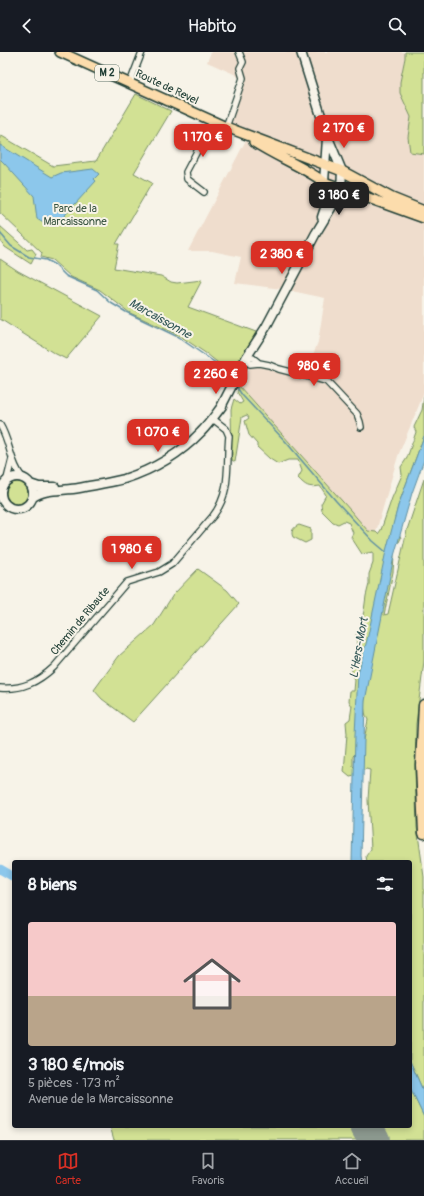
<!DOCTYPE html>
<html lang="fr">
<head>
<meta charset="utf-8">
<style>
  :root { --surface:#171b24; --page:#20242c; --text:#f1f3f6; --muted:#9ea1a6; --line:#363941; --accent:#d93025 }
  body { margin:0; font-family:Pangolin,sans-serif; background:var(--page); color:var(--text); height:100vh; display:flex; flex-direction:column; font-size:15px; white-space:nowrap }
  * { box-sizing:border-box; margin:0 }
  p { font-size:13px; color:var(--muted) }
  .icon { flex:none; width:22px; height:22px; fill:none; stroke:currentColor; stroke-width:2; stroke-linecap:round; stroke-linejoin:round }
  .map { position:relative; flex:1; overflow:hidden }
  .details { position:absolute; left:12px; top:808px; width:400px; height:268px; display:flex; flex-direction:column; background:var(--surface); border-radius:4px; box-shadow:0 2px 6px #0003 }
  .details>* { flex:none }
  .price { position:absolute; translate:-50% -34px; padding:0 9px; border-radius:8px; background:var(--accent); color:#fff; font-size:13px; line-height:26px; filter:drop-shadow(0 1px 2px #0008) }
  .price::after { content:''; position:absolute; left:50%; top:24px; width:12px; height:9px; margin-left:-6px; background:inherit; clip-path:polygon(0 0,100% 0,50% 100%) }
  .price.current { background:#222; color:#fff }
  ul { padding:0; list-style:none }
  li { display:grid; align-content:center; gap:8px; height:212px; padding:0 16px }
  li+li { border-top:1px solid var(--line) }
  li span { display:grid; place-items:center; height:124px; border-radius:4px; color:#555 }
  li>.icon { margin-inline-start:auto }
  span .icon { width:72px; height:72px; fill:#fffc; stroke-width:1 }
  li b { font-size:17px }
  h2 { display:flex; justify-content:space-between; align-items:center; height:48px; padding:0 16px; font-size:17px }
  header { display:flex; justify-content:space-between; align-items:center; height:52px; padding:0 16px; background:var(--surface); font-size:18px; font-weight:600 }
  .tabs { display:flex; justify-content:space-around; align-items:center; height:56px; border-top:1px solid var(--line); background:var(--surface); font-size:11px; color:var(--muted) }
  .tabs a { display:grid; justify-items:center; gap:2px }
  .tabs .current { color:var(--accent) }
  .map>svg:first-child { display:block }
</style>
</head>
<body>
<header><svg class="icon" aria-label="back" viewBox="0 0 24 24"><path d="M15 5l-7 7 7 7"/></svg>Habito<svg class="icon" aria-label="search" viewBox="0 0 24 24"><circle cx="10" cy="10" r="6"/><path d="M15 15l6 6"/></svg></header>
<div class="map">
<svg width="424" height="1088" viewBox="0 0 424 1088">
  <rect width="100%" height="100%" fill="#f7f3e8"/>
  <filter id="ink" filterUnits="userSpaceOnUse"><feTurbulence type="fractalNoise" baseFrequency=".025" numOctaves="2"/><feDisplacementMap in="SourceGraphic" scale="8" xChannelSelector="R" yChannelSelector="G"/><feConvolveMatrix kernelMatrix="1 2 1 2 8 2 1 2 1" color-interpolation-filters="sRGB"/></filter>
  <g filter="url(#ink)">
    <path fill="#efddcd" d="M211 0H405V6L400 30V41L411 65 408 85 410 100 424 102V341L398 404 376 480H368L351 459 239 334 251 314 268 316 280 321 294 324 296 315 313 303 318 290 325 246 282 237 235 231 241 205 212 199H188L246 88 240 84 222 76 240 26 234 22 207 10Z"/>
    <path fill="#d2e194" stroke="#788f64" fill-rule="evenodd" d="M405 0H424V102L410 100 408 85 411 65 400 41V30L405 6Z
      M136 42 171 59 134 121 152 131 116 192H119L114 216 161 224 171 230 177 231 202 228 188 255 256 280 234 322H232L207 302 180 284 130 261 100 238 71 225 52 208 41 205 42 201 0 161V83L53 114 96 109Z
      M0 174 27 198 32 197 36 202 31 212 5 195 0 188Z
      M0 207 18 219 102 264 66 307 52 300 0 267Z
      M239 334 351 459 368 479 376 480 378 482 381 478 392 446 402 423 401 415 407 406 416 380 414 375 422 358 424 345V384L398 454 394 471 401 486 399 490 389 493 394 504 393 520 384 563 388 562 407 478 424 427V609L416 672 415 718 417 775 424 825V1041L410 1009V810H367L366 804 371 797 368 748 370 718 366 717 360 720 355 702 353 704V714L356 717 355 724 350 725 344 720 347 682 346 670 350 667 352 654 349 649 350 639H354L355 628 352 624V609C359 603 358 591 356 583L359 579 364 559 366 544 369 532V522L373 511V500L362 502 351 485 353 481 349 471 344 469 338 472 333 470 322 459 321 452 326 443 320 434C308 436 306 434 298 426L302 419 298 408H288L278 412 270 407 257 395V392L249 383 245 369 249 366 247 363 242 365 235 410 232 408 231 357 234 347 240 352 243 350 237 340ZM367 636C365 646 362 658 368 668L364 688 358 677Z
      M6 441a11 11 0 1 1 22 0a11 11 0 1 1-22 0Z
      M299 473 311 477V488L305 491 293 485C290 479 294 475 299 473Z
      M198 517 227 538 239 552 133 670 102 647 94 638 119 604 154 573 173 543Z
      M410 1036 424 1065V1088H114L110 1074H410Z"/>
    <path fill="#8cc7eb" stroke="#6090a2" d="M0 93 52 125 61 121 93 117 99 122 94 127 96 129 55 174 45 172 37 167 34 144 4 111 0 107Z
      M424 384V408L412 441 394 504 365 649 361 804 362 810H352L355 683 358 621 367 588 386 499 398 454Z
      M410 1009 424 1041V1065L410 1036Z"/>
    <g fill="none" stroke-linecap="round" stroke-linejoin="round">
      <path stroke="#6090a2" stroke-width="1.5" d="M0 181 11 194 29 205 46 208 55 213 66 224 97 238 111 251 126 260 178 285 220 314 232 328
        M236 334 242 343 286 390 336 449 373 489 386 500"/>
      <path stroke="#8cc7eb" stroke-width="9" d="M0 817 14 825"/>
      <path stroke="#8b988e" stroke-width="32" d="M366 1074 374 1088"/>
      <g stroke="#1f3d34" stroke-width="8">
        <path id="street" d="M130 31 142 0
          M226 75 243 26 240 16 243 10 239 0
          M204 140 187 127 186 120 213 69
          M259 311 253 306H246L250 312 259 311 269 313 279 317 326 329 357 362 360 370 361 375
          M0 373C10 389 10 411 22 425
          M7 427 12 407
          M0 636C22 638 38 630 54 615L127 530 159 520 172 512 213 464C232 439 226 413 229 384L226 377 213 367"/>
      </g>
      <g stroke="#1f3d34" stroke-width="11">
        <path id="secondary" d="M322 165 327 150V139L324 130 327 86
          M220 357 246 306 266 275 316 181 336 148 341 137 342 119 327 83 301 0
          M1 441a16 16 0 1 1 32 0a16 16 0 1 1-32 0Z
          M30 432 39 435H55
          M32 446C44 436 64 439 79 436 94 433 109 431 124 427 152 418 180 402 201 380 209 372 215 363 222 354"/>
      </g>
      <g stroke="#1f3d34" stroke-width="12">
        <path id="primary" d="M60 0 226 75 342 119 392 146 424 159
          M254 90C277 105 302 114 324 130L424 166"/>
      </g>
      <g stroke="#1f3d34" stroke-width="13">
        <path id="highway" d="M424 653 421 713 424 781"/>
      </g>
      <use href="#street" stroke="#f7f3e8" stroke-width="5.5"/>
      <use href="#secondary" stroke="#f7f3e8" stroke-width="8"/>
      <use href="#primary" stroke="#fcdcac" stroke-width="9"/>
      <use href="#highway" stroke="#fcdcac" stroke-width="10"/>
    </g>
  </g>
  <g text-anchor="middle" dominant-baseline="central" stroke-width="4" stroke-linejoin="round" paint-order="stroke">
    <rect fill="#f7f3e8" stroke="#60746a" stroke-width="1" x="95" y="13" width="24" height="16" rx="3"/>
    <g font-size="10" font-weight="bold" fill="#1f3d34">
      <text x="107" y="21">M 2</text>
    </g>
    <g font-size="11" fill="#1f3d34" stroke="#f7f3e8">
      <text transform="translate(167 35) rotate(25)">Route de Revel</text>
      <text transform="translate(80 569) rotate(-50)">Chemin de Ribaute</text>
    </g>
    <g font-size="11" fill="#3a5642" stroke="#f7f3e8">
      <text x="75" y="156">Parc de la<tspan x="75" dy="13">Marcaissonne</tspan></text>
    </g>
    <g font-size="12" font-style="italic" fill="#355959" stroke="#f7f3e8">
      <text transform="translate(160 267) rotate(29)">Marcaissonne</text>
      <text transform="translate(359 596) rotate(-80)">L'Hers-Mort</text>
    </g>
  </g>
</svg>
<b class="price" style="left:344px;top:97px">2 170 €</b>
<b class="price" style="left:203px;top:106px">1 170 €</b>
<b class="price current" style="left:339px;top:164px">3 180 €</b>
<b class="price" style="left:282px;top:223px">2 380 €</b>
<b class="price" style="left:314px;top:335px">980 €</b>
<b class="price" style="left:216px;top:343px">2 260 €</b>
<b class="price" style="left:158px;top:401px">1 070 €</b>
<b class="price" style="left:132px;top:518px">1 980 €</b>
<section class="details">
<h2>8 biens<svg class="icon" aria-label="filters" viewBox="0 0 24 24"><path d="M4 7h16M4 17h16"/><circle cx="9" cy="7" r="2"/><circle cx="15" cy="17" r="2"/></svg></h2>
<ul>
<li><span style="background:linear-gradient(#f6c9c9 60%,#b9a48a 0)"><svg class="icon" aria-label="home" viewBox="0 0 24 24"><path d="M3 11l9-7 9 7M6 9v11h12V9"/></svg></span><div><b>3 180 €/mois</b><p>5 pièces · 173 m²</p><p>Avenue de la Marcaissonne</p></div></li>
</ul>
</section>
</div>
<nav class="tabs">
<a class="current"><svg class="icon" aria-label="map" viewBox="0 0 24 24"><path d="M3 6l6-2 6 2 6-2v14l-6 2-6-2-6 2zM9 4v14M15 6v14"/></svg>Carte</a>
<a><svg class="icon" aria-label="saved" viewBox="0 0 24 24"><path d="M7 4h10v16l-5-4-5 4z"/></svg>Favoris</a>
<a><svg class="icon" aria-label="home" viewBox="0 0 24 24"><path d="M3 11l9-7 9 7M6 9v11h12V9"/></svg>Accueil</a>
</nav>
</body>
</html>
